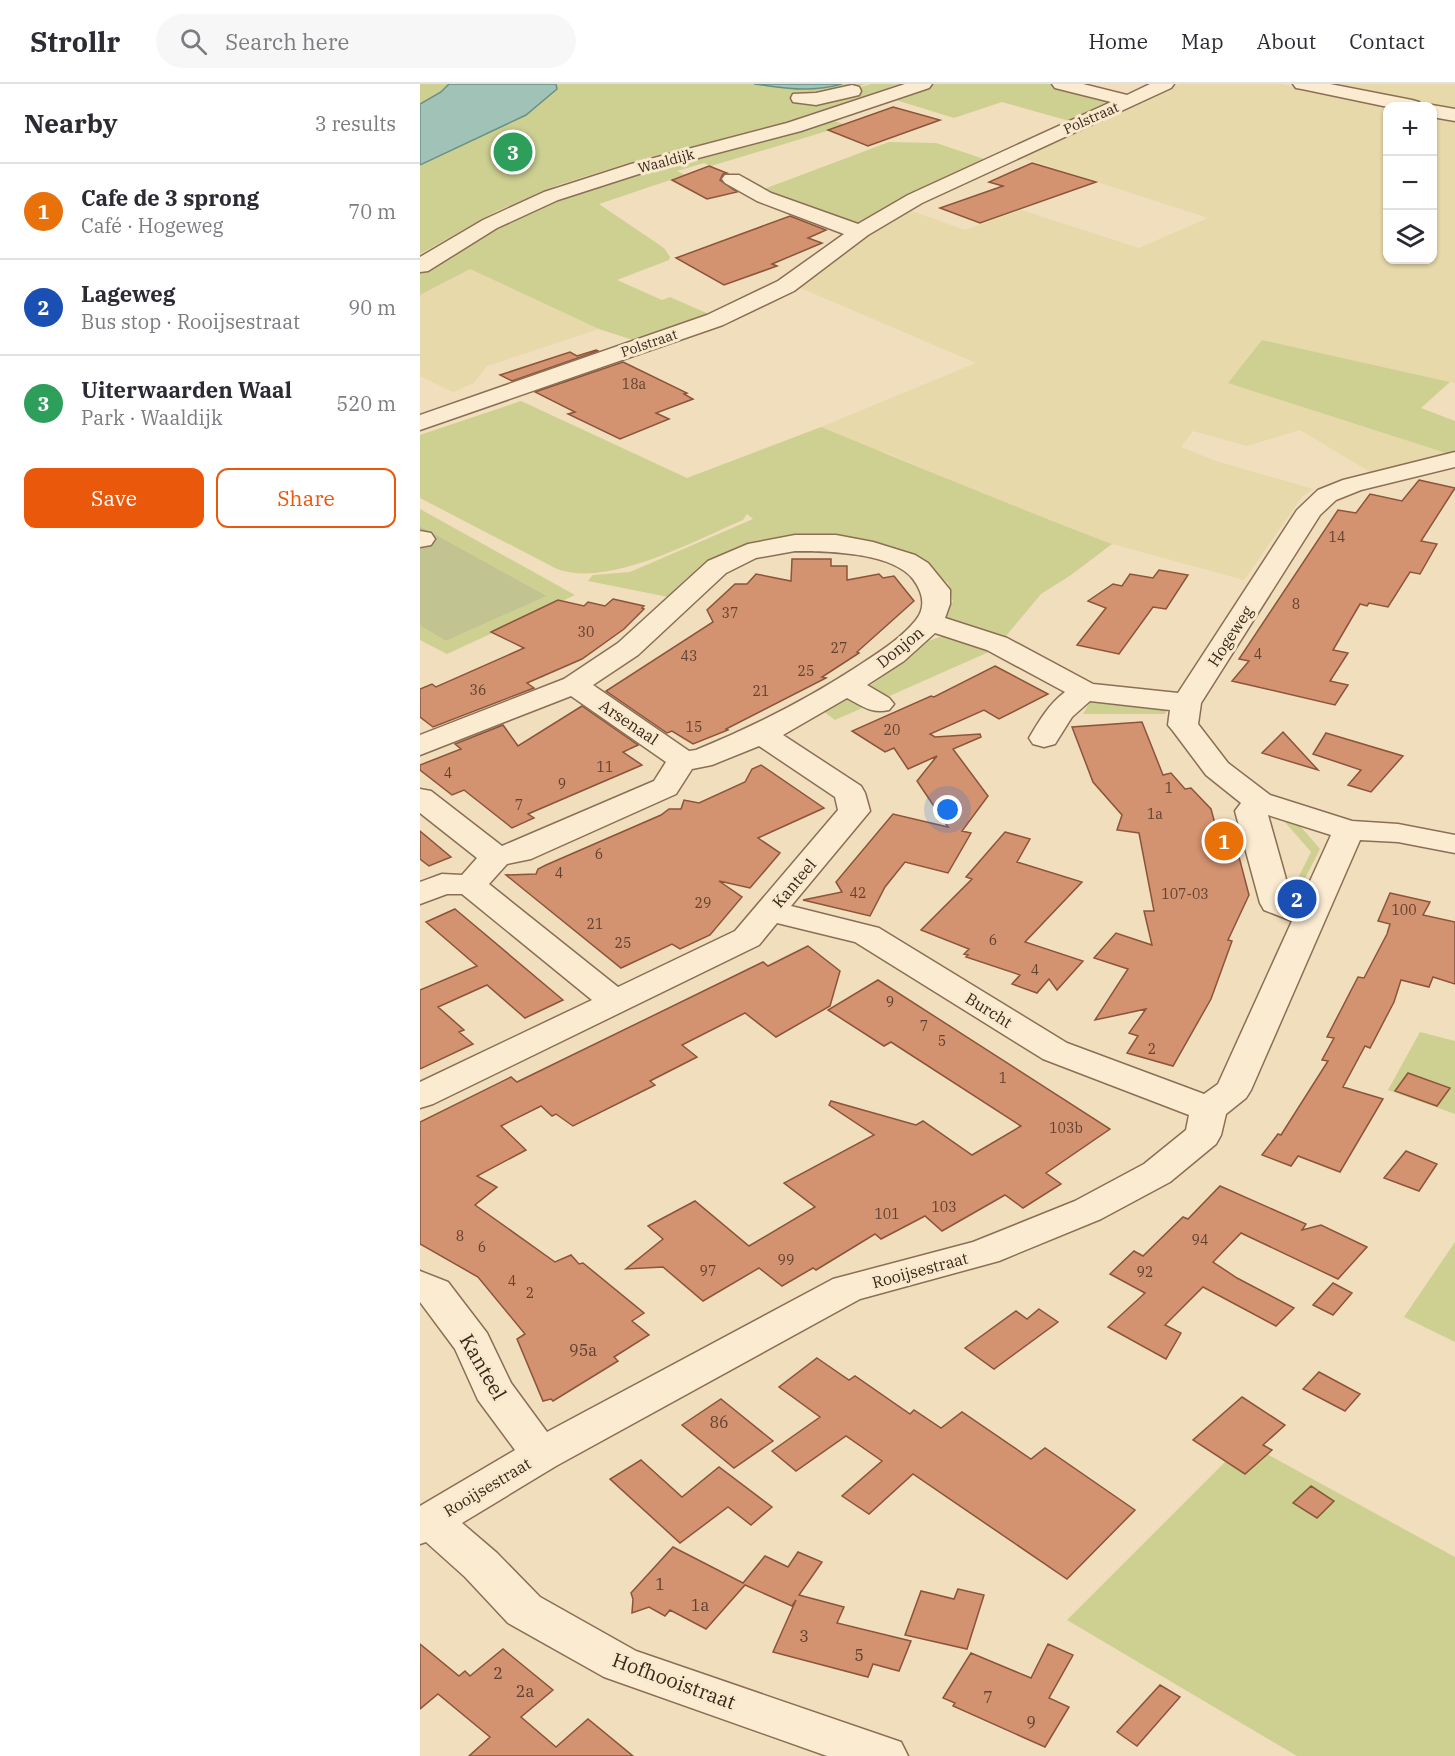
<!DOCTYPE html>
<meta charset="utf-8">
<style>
:root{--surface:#fff;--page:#f7f7f7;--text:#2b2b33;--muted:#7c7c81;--line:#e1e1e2;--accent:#ea580c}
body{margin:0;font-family:"IBM Plex Serif",serif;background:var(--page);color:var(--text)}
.controls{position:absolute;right:18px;top:18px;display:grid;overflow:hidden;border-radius:12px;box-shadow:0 2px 4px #0004}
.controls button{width:54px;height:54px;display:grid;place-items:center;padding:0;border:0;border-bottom:2px solid var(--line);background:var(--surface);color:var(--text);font:30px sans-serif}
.you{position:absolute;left:528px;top:726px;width:21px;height:21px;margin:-15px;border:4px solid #fff;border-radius:50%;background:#1a73e8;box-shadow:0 0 0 9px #1a73e833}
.badge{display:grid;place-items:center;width:39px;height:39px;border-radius:50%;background:var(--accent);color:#fff;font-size:20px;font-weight:700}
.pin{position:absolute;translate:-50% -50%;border:3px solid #fff;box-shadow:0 2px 6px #0006}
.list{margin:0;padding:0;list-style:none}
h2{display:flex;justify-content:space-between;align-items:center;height:78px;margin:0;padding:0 24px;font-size:26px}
h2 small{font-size:20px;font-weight:400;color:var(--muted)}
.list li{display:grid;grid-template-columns:39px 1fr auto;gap:18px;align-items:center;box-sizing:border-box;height:96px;padding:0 24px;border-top:2px solid var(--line)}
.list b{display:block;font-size:22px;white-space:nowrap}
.list p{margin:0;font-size:20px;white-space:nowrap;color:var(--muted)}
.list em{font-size:20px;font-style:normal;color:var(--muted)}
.actions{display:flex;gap:12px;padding:18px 24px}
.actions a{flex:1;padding:14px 0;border:2px solid var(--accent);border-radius:12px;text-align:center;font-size:21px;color:var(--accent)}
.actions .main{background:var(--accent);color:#fff}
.icon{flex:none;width:33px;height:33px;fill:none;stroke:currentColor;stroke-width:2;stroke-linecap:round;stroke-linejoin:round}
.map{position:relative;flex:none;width:1035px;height:1672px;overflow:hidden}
header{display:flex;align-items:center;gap:36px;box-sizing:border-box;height:84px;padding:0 30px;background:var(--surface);border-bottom:2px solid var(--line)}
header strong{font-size:28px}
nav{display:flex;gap:33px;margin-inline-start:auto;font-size:21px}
.search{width:420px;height:54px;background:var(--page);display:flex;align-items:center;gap:15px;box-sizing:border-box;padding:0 21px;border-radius:33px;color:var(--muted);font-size:22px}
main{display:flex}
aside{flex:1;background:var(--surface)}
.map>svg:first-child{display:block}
.farmland{fill:#e7d9aa}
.green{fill:#cdd091}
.cemetery{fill:#c1c491}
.water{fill:#a1c2b6;stroke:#689183;stroke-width:1.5}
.building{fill:#d39270;stroke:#8c5439;stroke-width:1.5}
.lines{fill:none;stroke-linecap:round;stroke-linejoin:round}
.minor-casing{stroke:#8b6e55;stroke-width:3}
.minor{fill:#fbecd1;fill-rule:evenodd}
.labels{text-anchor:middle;stroke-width:6;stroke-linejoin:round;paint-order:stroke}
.far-street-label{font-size:14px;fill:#39271b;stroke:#f8e9cd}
.number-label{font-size:14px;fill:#604230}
.street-label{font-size:16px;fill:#39271b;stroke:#f8e9cd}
.near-number-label{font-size:16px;fill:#604230}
.near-street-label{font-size:20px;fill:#39271b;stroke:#f8e9cd}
</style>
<header>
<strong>Strollr</strong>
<div class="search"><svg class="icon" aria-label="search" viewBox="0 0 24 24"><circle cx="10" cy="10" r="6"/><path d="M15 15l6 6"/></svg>Search here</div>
<nav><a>Home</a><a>Map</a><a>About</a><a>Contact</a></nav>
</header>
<main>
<aside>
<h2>Nearby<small>3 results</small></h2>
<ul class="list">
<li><span class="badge" style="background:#e8710a">1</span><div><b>Cafe de 3 sprong</b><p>Café · Hogeweg</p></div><em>70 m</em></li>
<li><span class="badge" style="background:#1a4fb4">2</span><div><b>Lageweg</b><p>Bus stop · Rooijsestraat</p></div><em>90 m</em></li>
<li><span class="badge" style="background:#2e9e5b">3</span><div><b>Uiterwaarden Waal</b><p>Park · Waaldijk</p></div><em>520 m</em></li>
</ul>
<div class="actions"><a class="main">Save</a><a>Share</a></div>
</aside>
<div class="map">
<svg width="1035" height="1672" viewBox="0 0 1035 1672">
<rect width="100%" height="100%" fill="#f1debd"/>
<path class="farmland" d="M759,0H860L973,22H968V176H1012L1013,31L1035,35V299L842,256L809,299L1029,370L950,388L880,346L827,362L773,347L761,363L796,377L893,405L882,413L824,496L692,460L543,402L469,370L453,366L401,343L556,279L376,202L486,125L545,146L601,126L719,164L788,134L603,74L653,47Z
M897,0H1035V28L1012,22Z
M50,185L179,245L67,282L54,299L33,308L0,292V211Z"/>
<path class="green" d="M0,0H446L399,15L451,0H484L364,40L218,76L138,101L77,127L0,170Z
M511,0H635L695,17L653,38L582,18L534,34L466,13Z
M405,34L427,41L291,82L284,79L257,87L265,91L179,120L244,164L250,173L249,176L197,196L242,216L250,213L291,231L219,258L179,245L50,185L0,211V184L123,118Z
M469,58L516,59L567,76L477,116L435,142L341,106Z
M842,256L1030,298L1001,324L1035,337V368L1029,370L808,299Z
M101,317L267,394L401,343C498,383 595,423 692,460L651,491L621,510L586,552L546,541L535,542L523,533L528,521L533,518L528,499L513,489L383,453L354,455L331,460L273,493L267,494L248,513L168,497L173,491L210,488L333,435L327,430L323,436C273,457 189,504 137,485L0,414V351Z
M0,425L155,511L27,570L0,556V542L26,557L127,512L0,442Z
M523,552L571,567L465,614L447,604L490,573L508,557Z
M428,612L447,622L415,636L403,627Z
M671,616L748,624L745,630H663Z
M875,736L900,765L873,818L868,814L891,768L864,737Z
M1000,948L1035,957V1030L968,1006Z
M1035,1158V1258L984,1233Z
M825,1358L1035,1473V1672H877L647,1536Z"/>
<path class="cemetery" d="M0,442L127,512L26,557L0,542Z"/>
<path class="water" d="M29,0H136L137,5L106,31L0,81V20L21,8Z
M334,0H422C389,9 367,4 334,0Z"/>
<path class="building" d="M473,23L520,36L448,62L408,46Z
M612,79L676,98L560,139L520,124L583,102L569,98Z
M289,82L307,89L303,90L300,96L317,108L287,115L252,96Z
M370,132L406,146L388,154L402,159L352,180L357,182L304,201L256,174Z
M176,266L178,267L92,297L80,291L150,268L157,272Z
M203,278L267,309L264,310L273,315L236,329L249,335L200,355L148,330L155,328L115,308Z
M999,396L1035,404L1001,457L1017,460L1000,490L990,488L968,523L949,519L947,522L940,520L913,566L928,569L910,597L928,601L915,621L812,597L829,577L819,575L918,426L936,429L950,410L982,417Z
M372,475H411V482H427V496L459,490L463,494L474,492L494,517L437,568L439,569L402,593L406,594L306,645L308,646L273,660L252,647L247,649L186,607L293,538L287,526L315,500H327L336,490L371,497Z
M739,486L768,491L746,525L733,523L699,570L657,561L686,524L668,517L693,500L702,502L710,490L733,494Z
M193,515L224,522L222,524L224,525L204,545L162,575L107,599L114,604L13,643L0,633V605L12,600L16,603L104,564L71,548L138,516L164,522L168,518L185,522Z
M575,582L628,610L579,635L564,626L510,650L515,653L560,650L561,653L533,665L568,712L542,747L551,749L528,789L485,778L465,803L450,832L383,816L422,808L416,798L473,730L528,743L497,697L517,672L488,685L474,664L465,668L432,647L511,612L514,613Z
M162,622L218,661L203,668L222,681L108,730L114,734L92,744L44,706L32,711L0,686V681L41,665L35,660L83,641L98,662Z
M722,638L743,691L751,689L765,705L771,704L791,725L798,751L813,750L829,811L808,856L812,857L791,915L753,982L707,969L718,952L709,949L726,925L675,936L708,885L674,874L696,849L732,861L724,827H734L719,749L697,746L702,731L673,698L652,643Z
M863,648L898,686L842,669Z
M906,649L983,672L951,708L928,701L941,686L893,670Z
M341,681L404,724L338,754L360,769L330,804L299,797L322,813L290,851L260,865L252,860L201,884L86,791L116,790L118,785L126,781L241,731L249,725H261L264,716L279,719L325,698L332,685Z
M0,747L31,773L9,782L0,775Z
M585,748L610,755L597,778L662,798L605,858L663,877L637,906L629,895L617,909L592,900L600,891L546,873L548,871L544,870L549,865L501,846L552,795L546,793Z
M970,809L1010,818L1003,831L1035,838V900L1013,893L1009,903L981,896L974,918L950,964L945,962L923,1003L963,1015L920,1088L878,1072L871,1082L842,1071L858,1050L861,1051L908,977L902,976L914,954L907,953L938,893L944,894L967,850L970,840L958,837Z
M35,825L143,916L105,934L67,901L18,923L44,946L39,948L53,960L0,985V906L57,882L6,838Z
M388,862L420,887L410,922L356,953L325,929L262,961L277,973L230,997L235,1001L153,1042L136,1030L132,1032L121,1022L81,1042L106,1066L57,1092L77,1103L55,1121L135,1178L151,1171L159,1180L163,1179L224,1229L212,1237L229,1251L194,1273L198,1277L133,1317L131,1315L123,1317L97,1255L105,1250L58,1193L0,1160V1038L91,993L97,998L343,878L348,882Z
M458,896L690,1045L626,1089L641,1100L603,1124L585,1111L522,1147L505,1132L461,1155L455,1150L396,1186L393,1184L362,1202L339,1184L283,1217L243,1183L206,1185L243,1155L228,1142L275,1117L329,1162L395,1123L364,1099L454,1051L409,1021L411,1017L496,1041L503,1037L552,1071L601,1042L471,958L464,962L408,926Z
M988,989L1030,1004L1017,1022L975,1007Z
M986,1067L1017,1080L999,1107L964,1094Z
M800,1102L886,1140L882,1146L901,1141L947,1163L918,1195L821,1149L793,1178L817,1194L874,1224L856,1242L783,1203L745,1241L761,1249L746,1275L688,1243L725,1209L690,1190L714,1167L723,1172L763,1133L768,1135Z
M913,1199L932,1209L913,1231L893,1221Z
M619,1225L638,1238L574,1285L545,1264L596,1227L607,1235Z
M397,1274L429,1296L435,1292L490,1330L494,1326L521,1344L542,1328L611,1375L625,1364L715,1426L647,1495L493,1390L449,1430L422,1412L462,1377L426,1352L376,1387L352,1367L400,1333L359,1303Z
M899,1288L940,1310L925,1327L883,1305Z
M822,1313L865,1341L843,1361L852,1366L825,1390L773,1356Z
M301,1315L353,1357L314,1384L262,1341Z
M221,1376L262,1413L299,1383L352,1423L331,1441L308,1423L260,1459L190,1395Z
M891,1402L914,1417L897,1434L873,1419Z
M253,1463L323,1499L345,1472L368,1483L378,1468L402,1478L379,1511L424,1523L417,1539L491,1557L479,1587L453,1580L448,1593L353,1568L376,1516L372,1522L325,1501L286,1545L250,1526L245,1532L229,1523L212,1529L213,1515L211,1509Z
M538,1505L564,1511L547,1565L485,1551L501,1507L534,1515Z
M0,1560L39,1592L45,1587L50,1592L83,1565L133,1606L101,1633L136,1663L168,1635L213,1672H49L70,1653L18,1610L0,1625Z
M628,1560L653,1571L629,1614L649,1623L625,1663L533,1622L535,1619L523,1614L551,1569L611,1594Z
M740,1601L760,1613L717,1662L697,1648Z"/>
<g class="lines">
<g class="minor-casing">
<path id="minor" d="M485,0H512L509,4L381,47L225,88L138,116L77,144L8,187L0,188V173L63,136L124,108L211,80L367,39Z
M632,0H663L707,11L730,0H754L751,4L502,119L448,151L374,207L303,241L0,346V331L287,231L358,197L424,150L337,117L305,99L302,95L305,91H319L351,109L438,140L488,111L691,18L635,4Z
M873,0H910L992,16L999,18L1001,22L968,23L882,5L876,4Z
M432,1L439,3L441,7L439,11L396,21L373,18L371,14L373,10L396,9Z
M1012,21L1035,25V37L1012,33V22H1007Z
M1035,368V383L941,406L916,416L900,431L781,619L778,640L808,679L850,711L932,737L978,740L1035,751V769L978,758L940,756L831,1006L826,1014L806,1030L801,1051L796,1060L750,1098L681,1135L579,1177L440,1215L136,1382L42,1439L77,1469L120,1513L216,1567L481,1658L488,1672H407L184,1593L88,1539L45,1493L6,1458L0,1460V1422L95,1366L58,1316L35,1265L0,1218V1187L28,1198L67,1249L91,1299L127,1348L413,1195L553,1158L655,1117L724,1080L766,1046L769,1031L623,975L435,858L357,839L339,861L13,1020L0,1024V998L172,916L42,810H27L0,820V798L22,790L42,791L57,774L0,729V705L11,707L82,762L234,697L246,678L151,612L0,671V651L144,595L198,559L288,477L328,460L375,451H416L453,458L495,471L508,479L530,506V520L525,534L587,554L673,600L758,609L877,426L898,406L923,396ZM375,467C406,467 472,468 493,495C502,507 507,522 496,536C480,556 456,570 435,584C384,617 332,643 276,666L269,667L173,601L218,571L306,489L336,474ZM515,549L567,566L645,608C629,620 619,637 609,654L613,660L624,663L635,660L652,633L670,617L750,626L748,641L753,647L786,691L821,719L815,727L840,819L844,826L872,837L798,1000L784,1010L647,959L459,844L371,822L450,727L445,709L441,702L363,651L427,614C442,622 452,630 469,626L474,620L469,614L447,601L484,577ZM339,662L415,713L418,726L315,847L198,903L69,800L87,780L111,775L256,710L272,685L292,681ZM848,731L911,751L881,817L871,813Z
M0,447L11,449L15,455L11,461L0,463Z"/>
</g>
<use href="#minor" class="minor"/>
</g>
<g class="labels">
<g class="far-street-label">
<text transform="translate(671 34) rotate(-24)" y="5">Polstraat</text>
<text transform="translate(246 77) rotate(-15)" y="5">Waaldijk</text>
<text transform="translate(229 259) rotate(-19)" y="5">Polstraat</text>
</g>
<g class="number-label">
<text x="214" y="305">18a</text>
<text x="917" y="458">14</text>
<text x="876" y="525">8</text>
<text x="310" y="534">37</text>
<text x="166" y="553">30</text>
<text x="419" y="569">27</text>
<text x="838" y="575">4</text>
<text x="269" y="577">43</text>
<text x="386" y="592">25</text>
<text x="58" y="611">36</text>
<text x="341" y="612">21</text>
<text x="274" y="648">15</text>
<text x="472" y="651">20</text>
<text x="185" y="688">11</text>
<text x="28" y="694">4</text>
<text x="142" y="705">9</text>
<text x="749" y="709">1</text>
<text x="99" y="726">7</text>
<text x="735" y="735">1a</text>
<text x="179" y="775">6</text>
<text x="139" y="794">4</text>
<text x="438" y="814">42</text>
<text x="765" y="815">107-03</text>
<text x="283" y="824">29</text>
<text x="984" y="831">100</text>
<text x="175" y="845">21</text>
<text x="573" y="861">6</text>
<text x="203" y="864">25</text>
<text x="615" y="891">4</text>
<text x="470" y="923">9</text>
<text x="504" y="947">7</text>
<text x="522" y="962">5</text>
<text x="732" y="970">2</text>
<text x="583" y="999">1</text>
<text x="646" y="1049">103b</text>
<text x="524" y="1128">103</text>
<text x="467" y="1135">101</text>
<text x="40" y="1157">8</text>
<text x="780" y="1161">94</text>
<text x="62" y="1168">6</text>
<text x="366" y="1181">99</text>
<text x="288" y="1192">97</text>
<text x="725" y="1193">92</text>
<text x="92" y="1202">4</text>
<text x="110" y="1214">2</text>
</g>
<g class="street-label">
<text transform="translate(810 552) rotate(-57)" y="6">Hogeweg</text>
<text transform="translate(480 563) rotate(-39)" y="6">Donjon</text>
<text transform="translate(209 638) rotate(34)" y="6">Arsenaal</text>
<text transform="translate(374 799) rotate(-50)" y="6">Kanteel</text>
<text transform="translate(569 926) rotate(32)" y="6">Burcht</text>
<text transform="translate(500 1186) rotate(-15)" y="6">Rooijsestraat</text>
<text transform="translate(67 1403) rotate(-31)" y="6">Rooijsestraat</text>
</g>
<g class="near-number-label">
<text x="163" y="1272">95a</text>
<text x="299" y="1344">86</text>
<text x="240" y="1506">1</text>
<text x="280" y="1527">1a</text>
<text x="384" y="1558">3</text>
<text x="439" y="1577">5</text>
<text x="78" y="1595">2</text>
<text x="105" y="1613">2a</text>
<text x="568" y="1619">7</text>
<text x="611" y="1644">9</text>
</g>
<g class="near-street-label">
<text transform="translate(63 1283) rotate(60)" y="7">Kanteel</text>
<text transform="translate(254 1597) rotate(20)" y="7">Hofhooistraat</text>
</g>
</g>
</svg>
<div class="controls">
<button>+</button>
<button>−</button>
<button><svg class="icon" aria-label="layers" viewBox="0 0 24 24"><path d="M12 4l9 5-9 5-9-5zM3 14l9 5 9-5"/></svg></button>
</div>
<div class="you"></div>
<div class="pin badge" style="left:804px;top:757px;background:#e8710a">1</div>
<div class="pin badge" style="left:877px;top:815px;background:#1a4fb4">2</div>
<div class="pin badge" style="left:93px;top:68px;background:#2e9e5b">3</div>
</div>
</main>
